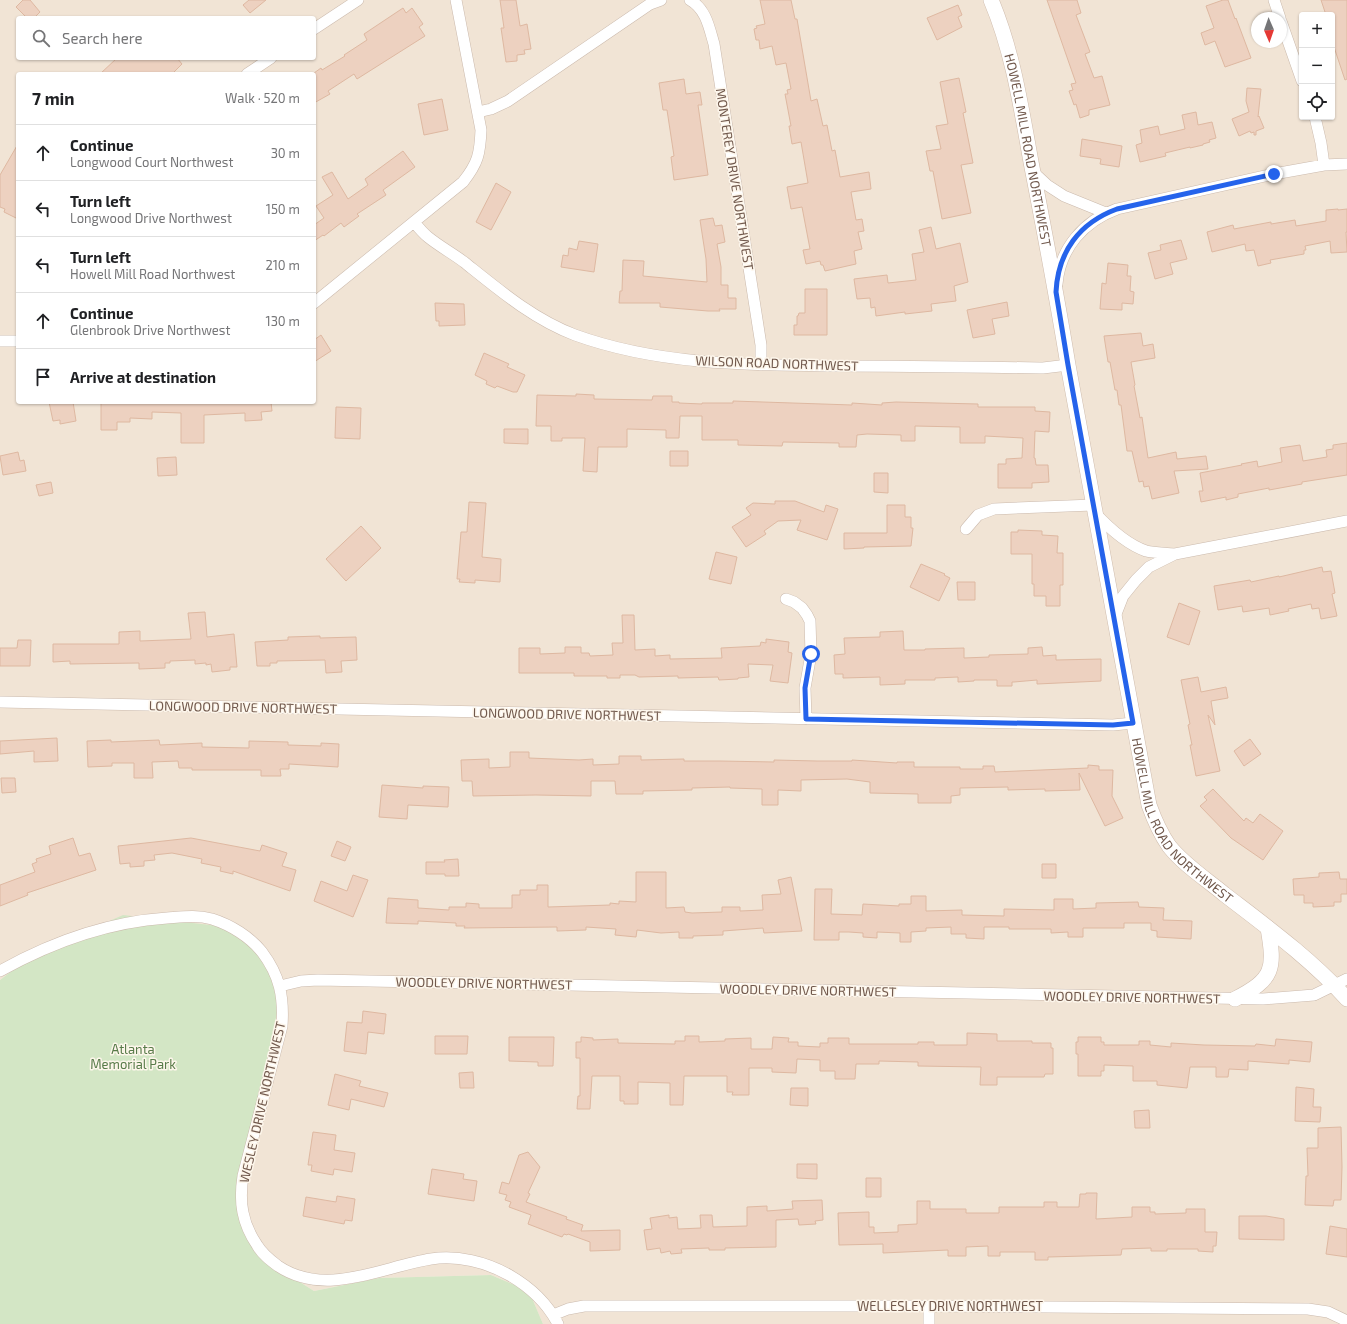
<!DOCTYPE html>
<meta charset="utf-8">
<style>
:root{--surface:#fff;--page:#f6f6f6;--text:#202124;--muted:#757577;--line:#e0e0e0}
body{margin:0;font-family:"Exo 2",sans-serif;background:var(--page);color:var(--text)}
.controls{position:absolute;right:12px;top:12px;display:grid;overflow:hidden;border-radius:4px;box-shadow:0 1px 3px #0004}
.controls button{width:36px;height:36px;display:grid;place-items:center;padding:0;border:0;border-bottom:1px solid var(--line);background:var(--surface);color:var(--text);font:20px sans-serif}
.compass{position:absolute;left:1251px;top:12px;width:36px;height:36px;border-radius:50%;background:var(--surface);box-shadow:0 1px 3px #0004;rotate:178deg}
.stop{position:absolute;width:12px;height:12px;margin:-9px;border:3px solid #2563eb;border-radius:50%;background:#fff}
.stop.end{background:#2563eb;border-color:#fff;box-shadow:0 1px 4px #0008}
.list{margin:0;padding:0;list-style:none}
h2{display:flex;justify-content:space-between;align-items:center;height:52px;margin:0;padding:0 16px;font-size:17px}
h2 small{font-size:13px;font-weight:400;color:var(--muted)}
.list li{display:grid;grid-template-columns:26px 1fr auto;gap:12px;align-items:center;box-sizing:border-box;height:56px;padding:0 16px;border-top:1px solid var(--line)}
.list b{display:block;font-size:15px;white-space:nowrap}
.list p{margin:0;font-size:13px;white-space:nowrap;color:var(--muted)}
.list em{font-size:13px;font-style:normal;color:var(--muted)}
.icon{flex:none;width:22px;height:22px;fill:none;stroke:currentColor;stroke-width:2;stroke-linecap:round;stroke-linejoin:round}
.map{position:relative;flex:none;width:1347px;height:1324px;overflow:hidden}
.search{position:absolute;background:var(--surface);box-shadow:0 1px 3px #0004;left:16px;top:16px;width:300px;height:44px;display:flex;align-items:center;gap:10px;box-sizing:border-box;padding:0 14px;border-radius:4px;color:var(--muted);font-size:15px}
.panel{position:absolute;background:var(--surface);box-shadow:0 1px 3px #0004;left:16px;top:72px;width:300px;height:332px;border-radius:4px}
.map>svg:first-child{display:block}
.residential{fill:#f1e4d5;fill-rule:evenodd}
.green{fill:#d3e6c5}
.building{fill:#edd1c0;stroke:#deb8a1}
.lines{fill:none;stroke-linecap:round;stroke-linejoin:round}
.minor-casing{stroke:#cbbaad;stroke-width:12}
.secondary-casing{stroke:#cfbcad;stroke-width:16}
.minor{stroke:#fff;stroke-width:11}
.secondary{stroke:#fff;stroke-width:15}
.route{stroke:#2563eb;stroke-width:5}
.labels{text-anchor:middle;stroke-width:3;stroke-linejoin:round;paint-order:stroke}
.street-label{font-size:13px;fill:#71594d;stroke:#fdf6eb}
.park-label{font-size:13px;fill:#587b49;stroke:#fdf6eb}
</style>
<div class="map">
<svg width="1347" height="1324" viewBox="0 0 1347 1324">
<rect width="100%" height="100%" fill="#faf2e6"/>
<path class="residential" d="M0,0H1347V1324H543L529,1291L491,1275L379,1278L314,1291L257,1255L237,1199L260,1097L283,983L31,956L0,980ZM1302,15H1332V117H1302ZM18,18H314V58H18ZM1257,18H1281V42H1257ZM18,74H314V402H18Z"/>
<path class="green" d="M123,915L245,929L283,983L260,1097L237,1199L257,1255L314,1291L379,1278L491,1275L529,1291L543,1324H0V980L31,956Z"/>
<path class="building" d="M23,0H30L40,12L34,18H27L16,7Z
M249,0H266L250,13L243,5Z
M500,0H516L520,26L527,24L531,49L524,50L525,54L517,55V61L506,62L501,28H504Z
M760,0H791L795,19H797L811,101L817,99L823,126L827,125L832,151L835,150L840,177L869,172L871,189L851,192L856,220L862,219L864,231L858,232L862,249L854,251L856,264L825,271L823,265H821L820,261L806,264L803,250L810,249L802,207L791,209L787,187L808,183L801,142L792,144L789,126H791L785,94H788L787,90L791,89L786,63L776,65L772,46L760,49L759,40H756L754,29L757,28L756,26L765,24Z
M1047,0H1077L1081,13L1076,15L1090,52L1085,54L1094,78L1102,76L1110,105L1089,110V115L1080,118L1076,104L1074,105L1069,91L1073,90L1071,84L1076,83Z
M1223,0H1228L1235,19L1236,18L1251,58L1225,67L1215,41L1205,45L1201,33L1214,28L1206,6Z
M1321,0H1347V79L1345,80L1332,41V15H1326Z
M958,5L962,15L958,17L962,27L937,40L927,18Z
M403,8L406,13L412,8L423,24L419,27L425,36L357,79L354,74L328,91L330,94L314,103V73L321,68L322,70L345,56L344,55L367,40L364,34Z
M117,58H177L182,64L172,74H100Z
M959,78L966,112L963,113L973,163L961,165L971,213L942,219L933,171H930L926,151L941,149L936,126L948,124L940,82Z
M684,79L686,94L700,92L702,105H698L708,175L674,180L671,157L674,156L667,110H663L659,83Z
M1247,88L1261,89L1258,117L1259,116L1264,128L1256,131V135H1254V132L1251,133L1250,131L1239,136L1232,119L1249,112L1246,101Z
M442,99L448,130L424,135L418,104Z
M1196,112L1198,125L1212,122L1216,138L1209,140L1210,142L1203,144V145L1190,148V147L1165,153L1166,156L1140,162L1136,145L1142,143L1140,130L1158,126L1160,135L1185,129L1182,115Z
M1082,139L1122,146L1119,167L1100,164L1101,159L1080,156Z
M18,144V219L4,212L5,209L0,207V175Z
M403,151L415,167L383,190L386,195L357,214L359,216L344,227L341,223L324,236L323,235L314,241V225L324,218L316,206L333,195L322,177L332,172L348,199L368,185L365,179Z
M496,183L511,192L491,230L476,222Z
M1338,209V210L1347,209V232H1346L1347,252L1331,253L1330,241L1305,246L1306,250H1304V254L1270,260L1271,263L1258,266L1254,250L1246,251L1245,244L1212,252L1207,232L1233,225L1234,229L1271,222V224L1295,220L1296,226L1326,221V210Z
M713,218L715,226L722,225L725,242L717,244L721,267V285H728V298H736V309H719L720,311H708L660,307V303H619L620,291H622L623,260L644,261L643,276L707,282L706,259L700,220Z
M931,227L936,249L960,243L968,282L954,286L956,301L931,304L932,311L905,314V312L876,316L875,307L871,308L870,298L857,299L854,279L887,275L888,283L916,280L912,254L924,252L919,230Z
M1181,240L1187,259L1170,263L1173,274L1155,279L1148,253L1161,250L1160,245Z
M579,241L598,244L594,272L561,267L563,255L568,256L569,248L577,250Z
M1108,263L1128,265L1127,276H1131L1130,291L1134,292L1133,304L1122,303V310L1100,309L1102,283L1106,284Z
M805,289H827V335H794V325H797V316H798L799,313H805Z
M1007,302L1009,316L992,319L995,334L973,338L967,310Z
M435,303L464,304L465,325L439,326V321H436Z
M1141,333L1143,346L1153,344L1155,358L1131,362L1135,385L1134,386L1140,418L1142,417L1148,458L1176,452L1177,459L1206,456L1208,469L1174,471L1179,493L1152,499L1149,486L1144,487L1143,481L1139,482L1132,451H1127L1121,405H1119L1117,390H1115L1110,362H1108L1104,336Z
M321,335L331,351L314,362V340Z
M484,353L509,364L507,367L525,375L517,392H513L497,386L495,388L486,384L487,381L475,375Z
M576,394L594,395V399L652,400L653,396H672V402H679V403L702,404V403H733V401L852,405V403L882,405V403L896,402L978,404V407H1035V411L1050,412L1049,432L1035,431L1034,458H1035L1036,465H1048L1049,482L1032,483V488H998V464H1006V459L1022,458L1023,438L985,436V443H960V427L915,426V441H901V435L867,434L857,435L856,447H839V443L783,442L782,446L738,445V440H702V416H680L679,438H666V430L627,429V447H598L597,472L583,471L585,438H562V441H551V426H536L537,395L576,396Z
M49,402H73L76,421L60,424V420L53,421Z
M101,402H271L272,411L261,412L262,420L245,421V413L204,415V443H181V413L152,412V419L130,418V422H117V430H101Z
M336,407L361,408L360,439L335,438Z
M504,429H528V444L504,443Z
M1347,443V475L1302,482V484L1269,490V488L1238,494V497L1226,500V497L1201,502L1199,491H1203L1200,473L1242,465L1241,464L1257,461L1258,467L1282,462L1280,448L1300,445L1303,461L1327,457L1326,450L1333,449V445Z
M670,451H688V466H670Z
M18,452L20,461L24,460L26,471L3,475L0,456Z
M176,457L177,475L158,476L157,458Z
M874,473H888V493L874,492Z
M51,482L53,493L39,496L36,485Z
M775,501H795L824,512L826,505L838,509L827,540L797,530L801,520L778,521L764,531L766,534L746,547L732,527L751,515L746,508L753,503L775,504Z
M469,502L486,503L482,557L501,559L500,582L475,580V583L459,582L460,579H457L461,532H467Z
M887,505H905V517H911V528H913L911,546L864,547V548L844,549V533H887Z
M361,526L381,548L346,581L326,559Z
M1018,530L1042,531V535L1058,536L1057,553H1063V585H1060V606H1046V596H1034V584H1032V554H1011V532H1018Z
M716,552L737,557L731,584L709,579Z
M921,564L945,574L944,575L950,578L939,601L910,587Z
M1322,567L1323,572L1331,571L1335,593L1332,594L1337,616L1321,619L1319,608L1312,609L1311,604L1288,609L1289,611L1270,615L1269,608L1243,612L1242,606L1218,610L1214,586L1250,580L1251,582L1279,576V577Z
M957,582H975V600H958Z
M1179,603L1200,611L1189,645L1167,637Z
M205,612L207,637L234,634L237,667H230V670L212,672L211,664L206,665V663L195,664V660L170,661V663H165V668L139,669V663L70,664V661L53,662V644H119V632L140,631V641L191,639L188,613Z
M622,615H634L635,650L655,649V656L670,655V659L722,658L721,648L760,646L761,642L766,643V639L789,642L788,652L792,653L788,683L770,681L773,665L748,664L749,677L738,678V679L719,680L718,677L678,678V676L639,677L635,675H620V678H607V676H574V673H519V648H540V654L565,653V647H581V653H589L590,656L613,655L612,643H623Z
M903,631L904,650H925V649L964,648V658L989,657V655L1028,654V648L1042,647L1043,656L1056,655V660L1101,659V681L1037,684V680L1014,682H1012V686H997V680H974V681L958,682V677L935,678V680H905V684L880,685V677L843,678V674H835L834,655L845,654L844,638L880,637V632Z
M320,636V638L356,637L357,660L341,661L342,672L326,673L325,660L277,661V663H270V666H257L255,642L288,640V637Z
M18,640H31L30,666H0V648H17Z
M1198,677L1201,692L1226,687L1228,698L1211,701L1215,725L1208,715L1220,771L1196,776L1190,745H1192L1188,725L1190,724L1181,680Z
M57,738L58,761L34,762V751L0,754V741Z
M1250,739L1261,754L1244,766L1234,751Z
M111,740V742L159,740L160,745L202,743V747L249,748V741L288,742V745L321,746V743L339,744L338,767L289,764V769H280L281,776H261V770H192V768H179L178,761L152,762L153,778H134V763H112V766L88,767L87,741Z
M510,752H529V758L579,760L593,759V765L619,764V756H641V760L684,759V761H720L774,762V760L817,761H852V760L897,763V762H914V767H960V769H983V766H994L995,772L1088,768V765L1099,766V770H1113L1112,796L1123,818L1105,826L1079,773L1080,790L1045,791V789L1008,790V787L960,788V795L951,796V803H918V794L870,793V782L847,779L801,780V791L778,790V805H762V789L730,788V787L692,788V790L643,791V794H616L615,781H591V796L536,795L473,796L472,781H462L461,760L489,759V768L510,767Z
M1,778H15L16,792L2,793Z
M382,785L423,788V786L449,787L448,807L408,805L407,819L379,817Z
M1213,789L1244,821L1246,818L1253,823L1260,814L1283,831L1263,860L1231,838L1200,806L1207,800L1204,797Z
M73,838L79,856L90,853L96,870L27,893L28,895L0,906V885L35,872L32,864L37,862L36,859L51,854L49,846Z
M191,838L260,851L262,845L287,853L282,866L296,870L290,891L233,871V874L220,871L221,867L201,863L202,859L172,853L154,855L155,860L144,861V866L130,867V863L120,864L118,846Z
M337,841L351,847L345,861L331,856Z
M458,859L459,876H445V874H426V862H445L444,860Z
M1042,864H1056V878H1042Z
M636,872H666V908L684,907L685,912L692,913L722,912V907H740V911L763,910L762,895L781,894L778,880L791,877L802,931L764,933L763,928L723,931V935L693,936V938H679V932L661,933L637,930L636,937L615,935L616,929L586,927V930L557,931V927L464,928L465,926H456V923L418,921V924L386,923L388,898L418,900V908L449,910V907H466V903L479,904V908H512V895H520V890H537V885H548V907L610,905V903L619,904V901L636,902Z
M1339,872L1340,879H1347V894H1341V902H1334V906L1313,907V903H1304V895H1294L1293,879L1319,877V873Z
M353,875L368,880L353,917L314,901L321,881L347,891Z
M815,889H832L831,914L862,915L863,904L899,906V904H911V896H926V911L962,910V915L1004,916V909L1054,910V899H1073V909L1096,908V903L1138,902L1139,907L1164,908L1163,920L1192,921L1191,939L1157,937V931L1151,930V923H1124V928H1083V937H1068V932L1051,933V929H1009V927H984V939L966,938V934H951V927L926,928V931L911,932V942H900V933L877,932V938L863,937V933L849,932H839V940H814Z
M363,1011L386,1014L384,1034L368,1032L366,1054L344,1051L347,1022L362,1023Z
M967,1033L997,1034V1041H1032V1043H1051V1048H1053V1074H1045L1044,1077H997V1085H980L981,1067L918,1066V1062L879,1061V1064H856L855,1079H835V1071H820V1060L797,1059L796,1073L772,1072V1068H749V1095H732L733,1092H727V1076H684L683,1105H670V1083L638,1082V1104H624V1101H620V1076H592L590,1109H577L578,1096H580V1058H576V1042H581V1037L593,1038V1040L618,1039V1043L675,1044V1041H685V1036H699V1042L725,1041V1039L751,1038V1049H772L773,1037L789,1038L788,1042H798V1046L820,1047V1043H828V1038H849V1044H918V1042H934V1045H967Z
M435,1036H468L467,1054H435Z
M509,1037H554L553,1066H538V1062L509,1061Z
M1078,1037H1101V1042H1104V1045H1139V1041H1150V1045L1171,1047V1043L1204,1045L1255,1046L1256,1044L1275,1046L1276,1039L1312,1042L1310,1062L1289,1060V1064L1248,1061V1070L1229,1069L1228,1077H1216V1067H1190L1187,1088L1157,1085V1081H1133V1066L1104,1065V1071H1101V1076H1078V1054H1076V1042H1078Z
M473,1072L474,1088H460L459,1073Z
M335,1074L361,1081L359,1086L388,1093L384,1107L351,1099L349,1110L328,1105Z
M1296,1087L1314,1089L1313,1107H1321L1320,1122L1295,1121Z
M791,1088H808V1106L790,1105Z
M1149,1110L1150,1128H1135L1134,1111Z
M1341,1127L1342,1167L1341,1200H1334L1333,1206L1305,1205L1306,1176H1308L1307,1148H1318V1128Z
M313,1132L336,1135L334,1150L355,1153L352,1172L334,1169L333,1175L311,1171L312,1165H308Z
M528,1152L540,1167L528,1193L530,1194L526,1202L567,1217L566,1219L583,1225L581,1231L620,1230V1250L590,1251V1242L568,1234L567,1235L564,1234L562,1237L528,1224L531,1215L509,1207L511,1202L505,1200L507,1195L499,1193L502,1182L509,1184L519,1155Z
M797,1164H817V1179L797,1178Z
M432,1169L464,1174L463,1179L477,1181L474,1201L428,1194Z
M866,1178H881V1197H866Z
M1086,1193H1097L1096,1219L1132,1217V1207H1150V1212H1155V1214L1186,1213V1209H1205V1232H1217L1216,1246H1213V1252L1198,1251V1249H1167V1251H1151V1248L1122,1249L1121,1255L1048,1257V1260H1035V1252H1000V1256H988V1246L966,1247V1256H948V1250L883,1253V1244L839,1245L838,1213L869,1212V1227H874V1233L898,1232V1225L917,1224V1201H930V1209H966V1213H999V1207H1044V1202H1057V1207H1079L1080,1194H1086Z
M337,1196L355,1199L352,1221L345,1220L344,1224L303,1216L306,1197L336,1202Z
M822,1200L823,1220L815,1221L816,1224L799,1225L798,1219L776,1220V1247L725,1248V1250H709V1248L681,1249L682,1253L671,1254L670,1251L661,1253L660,1248L647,1250L644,1230L652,1229L650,1218L669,1215V1218L677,1217L678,1229L701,1228L700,1215H712L713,1227L747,1226V1207L767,1206V1211L793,1209L792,1201Z
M1239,1216H1266L1284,1219V1240L1239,1239Z
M1330,1226L1347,1229V1257L1326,1254Z"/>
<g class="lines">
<g class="minor-casing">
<path id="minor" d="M690,0C706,9 709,27 714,44L761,345V365
M1274,0L1280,18
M1281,21L1302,81
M314,29L358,0
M247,74L271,58
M478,112L491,109L508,101L650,4L661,0
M1315,117L1321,143L1324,165
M1033,172L1047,185L1064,196L1106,213
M414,222C418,227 423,233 428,237C439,246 452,253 464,262C499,290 533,319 575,335C658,365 748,365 834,366C904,366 973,367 1043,368L1068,365
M1057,284C1060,248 1084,221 1117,209L1274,174L1324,165L1347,164
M314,303L463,182C478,163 480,154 481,130L456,0
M0,341H18
M1095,513C1109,528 1126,544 1146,551C1154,553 1165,553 1174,554
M966,529L978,515L994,509L1093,505
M786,599L794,602L802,608L807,615L810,621L811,654L805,688L806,719
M1114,619L1123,596L1136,580L1149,567L1175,554L1347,521
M0,702L1113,725L1133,723
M0,971C52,942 107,922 167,918C182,917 197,915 212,919C231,925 250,937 262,952C280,976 284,997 282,1026L243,1176C239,1202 242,1223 257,1245C262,1254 270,1260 278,1266C326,1298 381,1267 431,1259C458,1255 486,1262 509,1275C530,1287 547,1303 558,1324
M280,986L301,981L318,980L1263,999L1314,995L1347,979
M553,1315L568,1309L584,1306H929L1308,1309L1328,1312L1347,1321
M929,1324V1306"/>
</g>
<g class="secondary-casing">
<g id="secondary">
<path id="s1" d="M991,0C1013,52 1021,107 1031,162C1044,229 1057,297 1068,365L1149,805C1154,819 1160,833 1169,846C1184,865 1206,879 1224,894C1267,927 1311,959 1347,999"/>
<path d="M1235,999C1274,979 1275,969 1268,928"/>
</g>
</g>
<use href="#minor" class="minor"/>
<use href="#secondary" class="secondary"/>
</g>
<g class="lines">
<path class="route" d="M811,654L805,688L806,719L1113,725L1133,723L1068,365L1056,292C1058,252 1079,223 1117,209L1274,174"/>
</g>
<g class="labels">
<g class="street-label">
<text dy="5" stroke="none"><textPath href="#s1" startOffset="155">HOWELL MILL ROAD NORTHWEST</textPath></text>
<text transform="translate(735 179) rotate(81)" y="5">MONTEREY DRIVE NORTHWEST</text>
<text transform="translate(777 363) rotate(2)" y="5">WILSON ROAD NORTHWEST</text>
<text transform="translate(243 707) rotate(1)" y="5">LONGWOOD DRIVE NORTHWEST</text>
<text transform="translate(567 714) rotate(1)" y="5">LONGWOOD DRIVE NORTHWEST</text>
<text dy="5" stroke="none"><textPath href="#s1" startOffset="851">HOWELL MILL ROAD NORTHWEST</textPath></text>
<text transform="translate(484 983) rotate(1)" y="5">WOODLEY DRIVE NORTHWEST</text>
<text transform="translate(808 990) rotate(1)" y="5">WOODLEY DRIVE NORTHWEST</text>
<text transform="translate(1132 997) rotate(1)" y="5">WOODLEY DRIVE NORTHWEST</text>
<text transform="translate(262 1102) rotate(-77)" y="5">WESLEY DRIVE NORTHWEST</text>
<text x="950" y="1311">WELLESLEY DRIVE NORTHWEST</text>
</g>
<g class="park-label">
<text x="133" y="1054">Atlanta<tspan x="133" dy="15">Memorial Park</tspan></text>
</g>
</g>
</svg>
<div class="controls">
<button>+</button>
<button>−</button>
<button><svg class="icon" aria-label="locate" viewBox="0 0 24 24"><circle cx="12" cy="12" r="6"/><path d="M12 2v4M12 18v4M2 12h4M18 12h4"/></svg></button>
</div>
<svg class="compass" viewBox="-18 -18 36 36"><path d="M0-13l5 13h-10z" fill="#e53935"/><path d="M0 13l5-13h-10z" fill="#757577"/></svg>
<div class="stop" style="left:811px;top:654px"></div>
<div class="stop end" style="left:1274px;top:174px"></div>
<div class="search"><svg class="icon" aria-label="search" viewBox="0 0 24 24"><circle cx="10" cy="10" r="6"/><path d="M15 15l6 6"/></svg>Search here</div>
<section class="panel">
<h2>7 min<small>Walk · 520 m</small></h2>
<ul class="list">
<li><svg class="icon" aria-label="ahead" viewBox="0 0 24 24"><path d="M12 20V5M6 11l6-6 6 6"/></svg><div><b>Continue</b><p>Longwood Court Northwest</p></div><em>30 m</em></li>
<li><svg class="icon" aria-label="left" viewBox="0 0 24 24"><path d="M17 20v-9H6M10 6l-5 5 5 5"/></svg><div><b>Turn left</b><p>Longwood Drive Northwest</p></div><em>150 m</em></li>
<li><svg class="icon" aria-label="left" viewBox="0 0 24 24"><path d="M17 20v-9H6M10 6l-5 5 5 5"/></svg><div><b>Turn left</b><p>Howell Mill Road Northwest</p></div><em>210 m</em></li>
<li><svg class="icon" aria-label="ahead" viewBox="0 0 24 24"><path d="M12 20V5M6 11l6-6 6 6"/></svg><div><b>Continue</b><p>Glenbrook Drive Northwest</p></div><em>130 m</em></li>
<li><svg class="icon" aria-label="arrive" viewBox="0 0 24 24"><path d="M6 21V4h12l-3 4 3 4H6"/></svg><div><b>Arrive at destination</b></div></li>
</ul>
</section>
</div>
